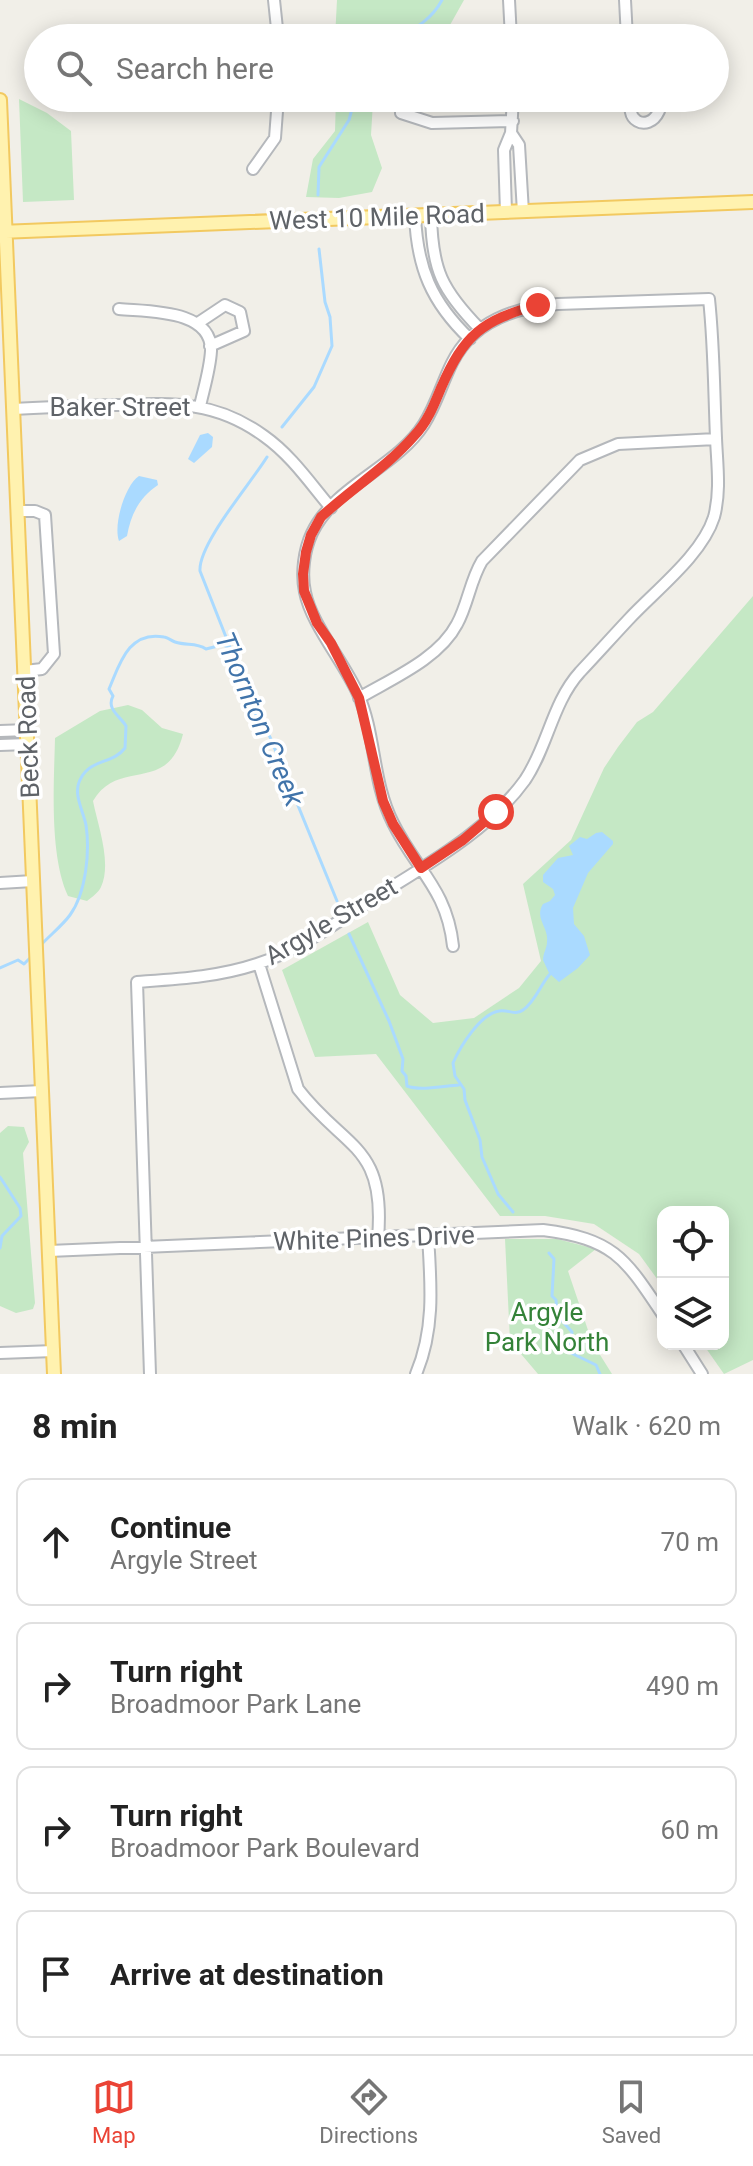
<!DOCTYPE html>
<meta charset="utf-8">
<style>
:root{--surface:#fff;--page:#f2f2f2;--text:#222;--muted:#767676;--line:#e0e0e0;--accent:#ea4335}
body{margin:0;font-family:Roboto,sans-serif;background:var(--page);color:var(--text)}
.controls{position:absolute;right:24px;bottom:24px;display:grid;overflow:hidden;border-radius:16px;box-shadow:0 4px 20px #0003}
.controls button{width:72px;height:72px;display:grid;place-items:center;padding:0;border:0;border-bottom:2px solid var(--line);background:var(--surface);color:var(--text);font:40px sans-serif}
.stop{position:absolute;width:24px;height:24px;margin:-18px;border:6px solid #ea4335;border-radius:50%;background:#fff}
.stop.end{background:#ea4335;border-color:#fff;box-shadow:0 2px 8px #0008}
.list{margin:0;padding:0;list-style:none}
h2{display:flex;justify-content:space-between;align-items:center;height:104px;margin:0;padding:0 32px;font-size:34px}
h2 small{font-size:26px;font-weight:400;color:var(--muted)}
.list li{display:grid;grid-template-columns:52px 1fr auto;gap:24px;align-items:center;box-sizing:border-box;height:128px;margin:0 16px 16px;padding:0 16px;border:2px solid var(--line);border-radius:16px}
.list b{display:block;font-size:30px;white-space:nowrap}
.list p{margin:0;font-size:26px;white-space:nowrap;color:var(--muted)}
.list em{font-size:26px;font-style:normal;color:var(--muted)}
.icon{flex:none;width:44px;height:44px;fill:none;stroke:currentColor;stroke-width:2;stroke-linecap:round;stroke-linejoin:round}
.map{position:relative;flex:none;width:753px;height:1374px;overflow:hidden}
.search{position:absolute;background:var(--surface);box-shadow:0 4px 20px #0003;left:24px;right:24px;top:24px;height:88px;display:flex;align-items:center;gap:20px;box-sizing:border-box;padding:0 28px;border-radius:44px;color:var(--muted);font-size:30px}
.sheet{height:680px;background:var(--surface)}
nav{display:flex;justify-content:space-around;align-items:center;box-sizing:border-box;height:112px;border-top:2px solid var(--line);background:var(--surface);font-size:22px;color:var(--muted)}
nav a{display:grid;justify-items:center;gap:4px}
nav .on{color:var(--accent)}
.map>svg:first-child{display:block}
.green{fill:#c5e8c5}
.water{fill:#aadaff}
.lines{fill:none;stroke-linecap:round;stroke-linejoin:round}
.stream{stroke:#aadaff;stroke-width:3}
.minor-casing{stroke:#b5b8bc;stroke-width:14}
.major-casing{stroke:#f2c960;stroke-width:16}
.minor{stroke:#fff;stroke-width:10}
.major{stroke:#fff2af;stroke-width:12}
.route{stroke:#ea4335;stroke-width:10}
.labels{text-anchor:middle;stroke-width:7;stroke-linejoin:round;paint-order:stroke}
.street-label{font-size:26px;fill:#5f6368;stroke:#fff}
.park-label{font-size:26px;fill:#348238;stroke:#fff}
.water-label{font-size:28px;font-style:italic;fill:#4174aa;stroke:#fff}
</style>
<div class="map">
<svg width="753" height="1374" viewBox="0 0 753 1374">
<rect width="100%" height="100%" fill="#f1efe8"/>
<path class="green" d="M337,0H464L450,25L433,38H335Z
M336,98H375L373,102L371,135L382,168L372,192L339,198L306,197L313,159L335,131Z
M19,99L47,113L71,131L74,200L23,202Z
M753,596V1360L724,1374L703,1344H723V1212H663V1287L639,1254L594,1224L545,1216H500L376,1054L315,1057L282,970L368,922L400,995L433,1023L474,1018L519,988L541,961L523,884L571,840L604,768L618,747L637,722L653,712Z
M128,705L142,710L162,728L183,734C168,795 119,757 93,801C98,826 112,863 101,887C98,893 92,897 87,901L68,896C49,855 54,783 55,738L100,711Z
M8,1126L24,1127L29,1142L23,1153L35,1303L33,1309L16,1313L0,1306V1133Z
M505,1239H557L596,1249L568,1271L592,1342L612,1374H538L510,1341Z"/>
<path class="water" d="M208,433L213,437L212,447L194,463L188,459L200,435Z
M139,476L157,480L158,485C139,498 131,514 127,536L119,541C113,525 125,485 139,476Z
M602,832L613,841V844L588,873L573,908L574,924L584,936L590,955L578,968L559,982L549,973L543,960C543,953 547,948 547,942C549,927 534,919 543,904L550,901L555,895L553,889L543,882V875L558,858L573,855L569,846L580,837L587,839L596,833Z"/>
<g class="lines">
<path class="stream" d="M398,38C416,28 432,19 442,0
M318,195L319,167L349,120L355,98
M282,427L314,387L332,346L330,317L325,302L319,249
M267,457C251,483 198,544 200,571L237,665L246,699L270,737L337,901
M349,934L389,1021L403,1059L402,1071L406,1076L407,1086C420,1091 444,1086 459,1085
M40,946C49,936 62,926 70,915C86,893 90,852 86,825C83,810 72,793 81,778C91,759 113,764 125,748L126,726C120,716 106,709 113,696L109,689C119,666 128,630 164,637C167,637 172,641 175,642C187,646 196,642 206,649L222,645L230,647
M0,968L18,960L24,964L33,955
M0,1177L20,1208L21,1216L2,1236L0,1248
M513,1212L498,1194L482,1157L480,1140L465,1100L464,1089L455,1076L453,1063C460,1047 480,1014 499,1011C508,1009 515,1016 523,1010C536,1001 540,985 550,974
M549,1253L554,1259L552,1296L556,1300L557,1315L572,1332L569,1352L596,1365L600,1374"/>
<g class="minor-casing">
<path id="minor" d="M274,0L278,38
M509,0L511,38
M625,0L627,38
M635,98C620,118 648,135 659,111L654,98
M401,113L432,123L513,121
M511,133L519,145L523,212
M253,169L275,138L278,98
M506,212L504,150L511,133L513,98
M415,215C417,267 431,302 470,339
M431,215C432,270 442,290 480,329
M119,309C148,312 212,309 211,351C210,369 204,388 200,406
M198,323L225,305L240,312L244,331L210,346
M14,409C49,407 84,406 118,405C175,403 216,401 264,436C291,455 310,483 331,508
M18,511H35L45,515L54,654L42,669L25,671
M359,698C391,679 439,659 457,624C468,604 470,581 482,561L580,460L618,444L716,439
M0,731L28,730
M0,745L28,744
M0,883L33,881
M259,964L298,1089C345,1150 386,1144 378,1238
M0,1093L42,1091
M49,1251L543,1230C614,1239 625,1258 663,1315
M683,1344L702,1374
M0,1353L54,1351
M150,1374L137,982C178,979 218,977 257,964C297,951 333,925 368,902C422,867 487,833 525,780C548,746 552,703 580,672C597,654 613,636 629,619C656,590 702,555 714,517C721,491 717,464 716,438C714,392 714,345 709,299L558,304C515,307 472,322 452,363C442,383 436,405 424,424C396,468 335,485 312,533C304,550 301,574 305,592C311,624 344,662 358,694C376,735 372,782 393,823C416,870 447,889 453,946
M416,1374C435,1329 431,1284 428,1236"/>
</g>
<g class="major-casing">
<path id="major" d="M0,100L54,1374
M0,232L753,202"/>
</g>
<use href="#minor" class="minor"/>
<use href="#major" class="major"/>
</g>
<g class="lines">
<path class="route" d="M496,812L463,840L421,868L393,824L383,801L359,698L331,643L317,623L304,591L303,574L306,552L311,535L321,517C351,489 387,467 414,436C427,423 434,405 441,388C464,335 482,320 538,305"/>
</g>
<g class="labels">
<g class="street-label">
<text transform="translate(377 217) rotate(-2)" y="9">West 10 Mile Road</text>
<text x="120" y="416">Baker Street</text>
<text transform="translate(28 737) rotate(-92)" y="9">Beck Road</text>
<text transform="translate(331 921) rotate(-30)" y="9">Argyle Street</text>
<text transform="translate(374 1238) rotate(-2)" y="9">White Pines Drive</text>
</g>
<g class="park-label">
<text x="547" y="1321">Argyle<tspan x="547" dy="30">Park North</tspan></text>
</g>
<g class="water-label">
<text transform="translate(260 719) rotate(67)" y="10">Thornton Creek</text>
</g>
</g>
</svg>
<div class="controls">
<button><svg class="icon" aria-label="locate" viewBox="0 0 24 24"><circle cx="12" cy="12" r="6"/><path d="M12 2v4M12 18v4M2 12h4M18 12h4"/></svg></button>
<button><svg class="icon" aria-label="layers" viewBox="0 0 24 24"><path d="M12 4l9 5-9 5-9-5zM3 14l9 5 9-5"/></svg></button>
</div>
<div class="stop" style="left:496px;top:812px"></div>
<div class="stop end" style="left:538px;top:305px"></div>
<div class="search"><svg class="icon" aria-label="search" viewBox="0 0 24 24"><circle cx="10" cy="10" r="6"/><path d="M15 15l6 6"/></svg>Search here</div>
</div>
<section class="sheet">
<h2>8 min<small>Walk · 620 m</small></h2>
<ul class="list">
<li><svg class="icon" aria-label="ahead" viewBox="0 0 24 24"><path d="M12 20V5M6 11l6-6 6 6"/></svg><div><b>Continue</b><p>Argyle Street</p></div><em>70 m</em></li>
<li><svg class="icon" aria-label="right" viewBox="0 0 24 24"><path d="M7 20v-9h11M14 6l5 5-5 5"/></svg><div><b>Turn right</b><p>Broadmoor Park Lane</p></div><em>490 m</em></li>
<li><svg class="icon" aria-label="right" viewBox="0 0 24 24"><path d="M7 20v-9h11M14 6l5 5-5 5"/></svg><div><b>Turn right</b><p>Broadmoor Park Boulevard</p></div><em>60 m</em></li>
<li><svg class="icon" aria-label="arrive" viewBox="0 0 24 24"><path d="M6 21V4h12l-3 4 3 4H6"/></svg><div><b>Arrive at destination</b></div></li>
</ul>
</section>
<nav>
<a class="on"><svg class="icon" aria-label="map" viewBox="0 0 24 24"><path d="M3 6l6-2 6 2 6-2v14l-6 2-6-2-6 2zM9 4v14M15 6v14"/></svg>Map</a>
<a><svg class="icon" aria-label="directions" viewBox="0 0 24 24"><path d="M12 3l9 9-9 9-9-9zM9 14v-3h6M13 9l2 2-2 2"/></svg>Directions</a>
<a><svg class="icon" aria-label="saved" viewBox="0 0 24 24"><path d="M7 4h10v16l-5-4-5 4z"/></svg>Saved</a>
</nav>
